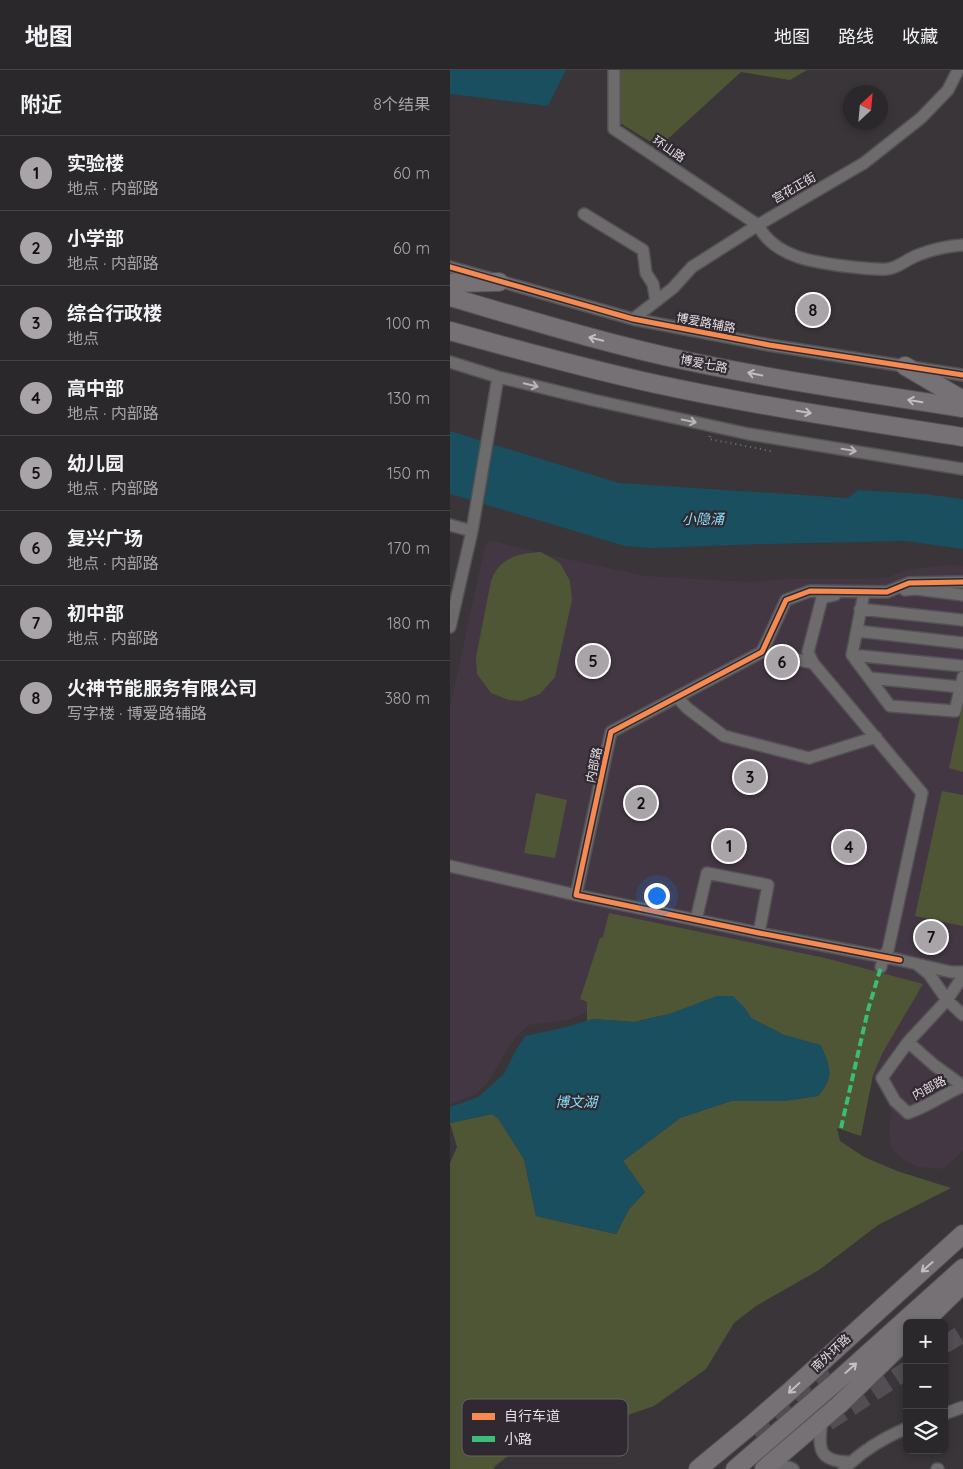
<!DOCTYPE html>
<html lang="zh">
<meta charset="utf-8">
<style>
:root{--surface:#2b282b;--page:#333033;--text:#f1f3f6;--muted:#a6a6a9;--line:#474447;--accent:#a8a4a8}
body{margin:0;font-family:Quicksand,"Noto Sans SC",sans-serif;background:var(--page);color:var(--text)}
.controls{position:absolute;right:15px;bottom:15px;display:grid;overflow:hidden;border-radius:8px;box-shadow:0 2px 8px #0003}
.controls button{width:45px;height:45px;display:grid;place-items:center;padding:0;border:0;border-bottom:1px solid var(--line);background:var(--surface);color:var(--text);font:25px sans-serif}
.compass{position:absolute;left:393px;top:15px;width:45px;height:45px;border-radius:50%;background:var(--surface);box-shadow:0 2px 8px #0003;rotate:26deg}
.you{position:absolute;left:206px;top:825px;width:18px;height:18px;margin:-12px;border:4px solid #fff;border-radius:50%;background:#1a73e8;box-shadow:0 0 0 8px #1a73e833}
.badge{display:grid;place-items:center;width:32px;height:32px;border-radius:50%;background:var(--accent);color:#111;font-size:16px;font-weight:700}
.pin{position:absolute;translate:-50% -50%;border:2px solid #fff;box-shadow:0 1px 5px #0006}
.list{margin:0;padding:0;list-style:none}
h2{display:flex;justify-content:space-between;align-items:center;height:65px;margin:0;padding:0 20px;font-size:21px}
h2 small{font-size:16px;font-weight:400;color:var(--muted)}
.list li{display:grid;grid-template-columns:32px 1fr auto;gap:15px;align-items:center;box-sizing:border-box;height:75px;padding:0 20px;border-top:1px solid var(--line)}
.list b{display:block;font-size:19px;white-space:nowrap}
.list p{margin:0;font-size:16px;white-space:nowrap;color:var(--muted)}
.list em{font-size:16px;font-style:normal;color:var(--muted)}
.icon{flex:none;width:28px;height:28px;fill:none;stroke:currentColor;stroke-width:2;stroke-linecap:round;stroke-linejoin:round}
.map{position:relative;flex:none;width:513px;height:1399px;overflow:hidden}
header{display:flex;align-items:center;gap:30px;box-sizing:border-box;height:70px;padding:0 25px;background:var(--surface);border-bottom:1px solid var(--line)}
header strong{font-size:24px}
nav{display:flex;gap:28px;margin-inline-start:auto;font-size:18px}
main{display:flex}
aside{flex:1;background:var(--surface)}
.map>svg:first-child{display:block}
.built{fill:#433743}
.green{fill:#4f5636}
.water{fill:#194f5e}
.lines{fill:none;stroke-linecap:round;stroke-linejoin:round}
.highway-tunnel{stroke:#534e53;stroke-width:18;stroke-dasharray:18 9;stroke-linecap:butt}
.minor-casing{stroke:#545154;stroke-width:14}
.highway-casing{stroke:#545154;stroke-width:20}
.path{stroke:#757374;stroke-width:2;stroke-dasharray:1 4;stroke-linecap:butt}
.minor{stroke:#6e6b6c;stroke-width:11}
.highway{stroke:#757174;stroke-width:18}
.quiet{stroke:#3abd76;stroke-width:4;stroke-dasharray:8 4;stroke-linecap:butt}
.cycleway-casing{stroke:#312931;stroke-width:8}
.cycleway{stroke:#f68b52;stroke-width:5}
.oneway{stroke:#c3bec2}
.oneway2{stroke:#bbb6ba}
.labels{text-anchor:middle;stroke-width:4.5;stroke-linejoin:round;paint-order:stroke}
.street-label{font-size:12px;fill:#e4dfe4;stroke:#312931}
.water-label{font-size:14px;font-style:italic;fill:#84dffa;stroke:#312931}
.key{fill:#312931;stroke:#676067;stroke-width:1}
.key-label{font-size:14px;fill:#e4dfe4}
</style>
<header>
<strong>地图</strong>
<nav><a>地图</a><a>路线</a><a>收藏</a></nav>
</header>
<main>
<aside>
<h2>附近<small>8个结果</small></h2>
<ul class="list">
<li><span class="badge">1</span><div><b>实验楼</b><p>地点 · 内部路</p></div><em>60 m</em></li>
<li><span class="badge">2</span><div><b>小学部</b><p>地点 · 内部路</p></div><em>60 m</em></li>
<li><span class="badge">3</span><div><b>综合行政楼</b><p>地点</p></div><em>100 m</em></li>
<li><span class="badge">4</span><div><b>高中部</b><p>地点 · 内部路</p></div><em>130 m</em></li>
<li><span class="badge">5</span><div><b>幼儿园</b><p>地点 · 内部路</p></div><em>150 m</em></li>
<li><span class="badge">6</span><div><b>复兴广场</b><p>地点 · 内部路</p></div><em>170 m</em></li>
<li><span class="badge">7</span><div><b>初中部</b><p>地点 · 内部路</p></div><em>180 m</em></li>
<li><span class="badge">8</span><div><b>火神节能服务有限公司</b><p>写字楼 · 博爱路辅路</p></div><em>380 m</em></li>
</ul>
</aside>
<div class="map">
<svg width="513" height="1399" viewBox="0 0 513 1399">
<rect width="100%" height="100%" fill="#393539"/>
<path class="built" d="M39,470L112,488L196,506L299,512L340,509H406L435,508L457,500L496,495L513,496V1081L493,1099L468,1097L455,1091L441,1078L439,1062L441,1041L419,999L359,965L154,938L135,943L118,950L79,955L67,966L55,983L39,1011L26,1024L0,1034V637L35,476Z"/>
<path class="green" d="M171,0H357L340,10L291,2L209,77L170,53Z
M91,482L110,493L120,511L122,530L105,607L90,624L71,631L59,630L41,623L27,604L26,587L41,511C49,488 69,483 91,482Z
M513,633V702L499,698Z
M492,721L513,725V856L465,846Z
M86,723L117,730L105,788L74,783Z
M159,843L375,888L473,914L433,982L423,1005L411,1066L387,1058L390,1071L414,1087L447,1101L501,1118L428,1155L369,1200L306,1236L284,1253L256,1299L204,1336L149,1355L92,1360L45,1396L44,1399H0V1093L7,1077L0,1053L42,1044L48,1048L74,1089L86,1146L166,1164L179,1139L195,1122L173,1091L230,1048L281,1031H334L368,1026C385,1005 380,998 371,976L334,965L301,948L294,937L219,944L184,952L143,949L137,951V932L130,929L150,868L153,867Z"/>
<path class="water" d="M0,0H116L98,36L0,24Z
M0,361L169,413L398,428L408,420L475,424L513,429V479L455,471L316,474L201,478L175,476L0,424Z
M267,926H283L294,937L301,948L334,965L371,975C380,998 385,1006 368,1026L334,1031H281L230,1048L173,1091L195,1122L179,1139L166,1164L86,1146L74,1089L48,1048L42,1044L0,1053V1037L28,1027L54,1004L66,980L75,966L112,958L143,949L184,952L219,944Z"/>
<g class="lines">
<path class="highway-tunnel" d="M494,1275L513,1263
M378,1352L457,1300
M303,1362L382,1307"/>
<g class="minor-casing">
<path id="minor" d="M164,0V59L308,155C325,189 369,193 402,197C413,198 425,200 437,199C448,198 457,189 468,185C483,179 497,176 513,175
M134,144L193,180L196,203L203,214L206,231
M0,197L183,249L319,275L513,305
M183,249L223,218L242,197L308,155L414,93L471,48L498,20L508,0
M0,292L48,307L143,330L299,364L513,399
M0,455L22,461
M513,512L459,513L437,522L360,521L336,530L312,582L161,662L126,825L309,863L450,890L501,902H513
M455,520L466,519L513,525
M414,523L402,585L440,636L505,641L513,607
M385,525L372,528L358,582L363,593L472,723L438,880L433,887L431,897
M410,539L513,550
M0,557L22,461L48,307
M407,561L513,573
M312,582L363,593
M402,585L513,596
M420,608L510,617
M227,627L237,638L274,666L359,688L426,667
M0,796L126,825
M246,850L257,803L318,815L309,863
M468,895L479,904L497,930L458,972L432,1008L445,1031L458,1043C477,1037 494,1024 513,1016
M513,906L497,930L513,945
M458,972L484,995L513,1016
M494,1344L513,1337
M372,1349C368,1378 367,1392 401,1392
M318,1396L338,1397L343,1399
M394,1399C412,1381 433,1368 457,1358
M487,1399H488"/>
</g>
<g class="highway-casing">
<path id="highway" d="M0,213L49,212
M0,227C79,250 157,274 237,291C328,310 421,324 513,338
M0,261C68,280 137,299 206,314C307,336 411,351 513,367
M455,296L513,330
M473,1253L513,1214
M248,1399L300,1356L339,1322L513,1164
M285,1399L385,1313L513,1198
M314,1399L390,1334L457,1269"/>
</g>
<path class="path" d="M260,366L259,369L321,381L322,378"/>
<use href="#minor" class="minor"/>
<use href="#highway" class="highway"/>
<path class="quiet" d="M391,1058L418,940L431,897"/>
<g class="cycleway-casing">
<path id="cycleway" d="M0,197L183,249L319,275L513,305
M450,890L309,863L126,825L161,662L312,582L336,530L360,521L437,522L459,513L513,512"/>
</g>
<use href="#cycleway" class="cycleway"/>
</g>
<defs><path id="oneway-shaft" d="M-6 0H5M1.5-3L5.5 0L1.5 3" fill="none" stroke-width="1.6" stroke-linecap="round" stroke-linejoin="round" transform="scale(1.25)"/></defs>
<g class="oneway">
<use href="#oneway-shaft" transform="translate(146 269) rotate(-166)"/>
<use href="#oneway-shaft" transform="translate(305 304) rotate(-169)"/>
<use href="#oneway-shaft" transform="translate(465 331) rotate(-171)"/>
<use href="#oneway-shaft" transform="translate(354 342) rotate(9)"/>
<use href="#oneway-shaft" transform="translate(477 1197) rotate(139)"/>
<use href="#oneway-shaft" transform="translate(401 1298) rotate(-42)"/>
<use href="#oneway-shaft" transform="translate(344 1318) rotate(137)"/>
</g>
<g class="oneway2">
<use href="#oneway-shaft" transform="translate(81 315) rotate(14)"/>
<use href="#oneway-shaft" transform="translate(239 351) rotate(12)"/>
<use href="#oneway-shaft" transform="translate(399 380) rotate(9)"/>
</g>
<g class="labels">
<g class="street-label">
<text transform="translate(219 79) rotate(34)" y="4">环山路</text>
<text transform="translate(344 118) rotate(-30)" y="4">宫花正街</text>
<text transform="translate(256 253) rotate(11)" y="4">博爱路辅路</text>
<text transform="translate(254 294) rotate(11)" y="4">博爱七路</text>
<text transform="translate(144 695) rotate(-78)" y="4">内部路</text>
<text transform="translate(479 1018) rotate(-28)" y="4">内部路</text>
<text transform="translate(381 1283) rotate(-43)" y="4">南外环路</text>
</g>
<g class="water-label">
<text x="253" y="454">小隐涌</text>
<text x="126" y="1037">博文湖</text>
</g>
</g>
<rect x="12" y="1329" width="166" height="57" rx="8" class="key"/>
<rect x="22" y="1343" width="23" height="7" fill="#f68b52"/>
<rect x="22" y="1366" width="23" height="6" fill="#3abd76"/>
<g class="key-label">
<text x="54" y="1351">自行车道</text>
<text x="54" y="1374">小路</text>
</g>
</svg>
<div class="controls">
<button>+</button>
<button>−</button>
<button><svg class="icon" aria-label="layers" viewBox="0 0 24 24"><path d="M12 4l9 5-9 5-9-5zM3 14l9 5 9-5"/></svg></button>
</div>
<svg class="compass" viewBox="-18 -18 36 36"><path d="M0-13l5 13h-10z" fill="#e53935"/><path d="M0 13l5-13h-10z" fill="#a6a6a9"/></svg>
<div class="you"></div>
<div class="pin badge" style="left:279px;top:776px">1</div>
<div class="pin badge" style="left:191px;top:733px">2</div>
<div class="pin badge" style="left:300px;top:707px">3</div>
<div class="pin badge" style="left:399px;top:777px">4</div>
<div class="pin badge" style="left:143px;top:591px">5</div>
<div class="pin badge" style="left:332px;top:592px">6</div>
<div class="pin badge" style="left:481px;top:867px">7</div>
<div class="pin badge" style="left:363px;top:240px">8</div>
</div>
</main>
